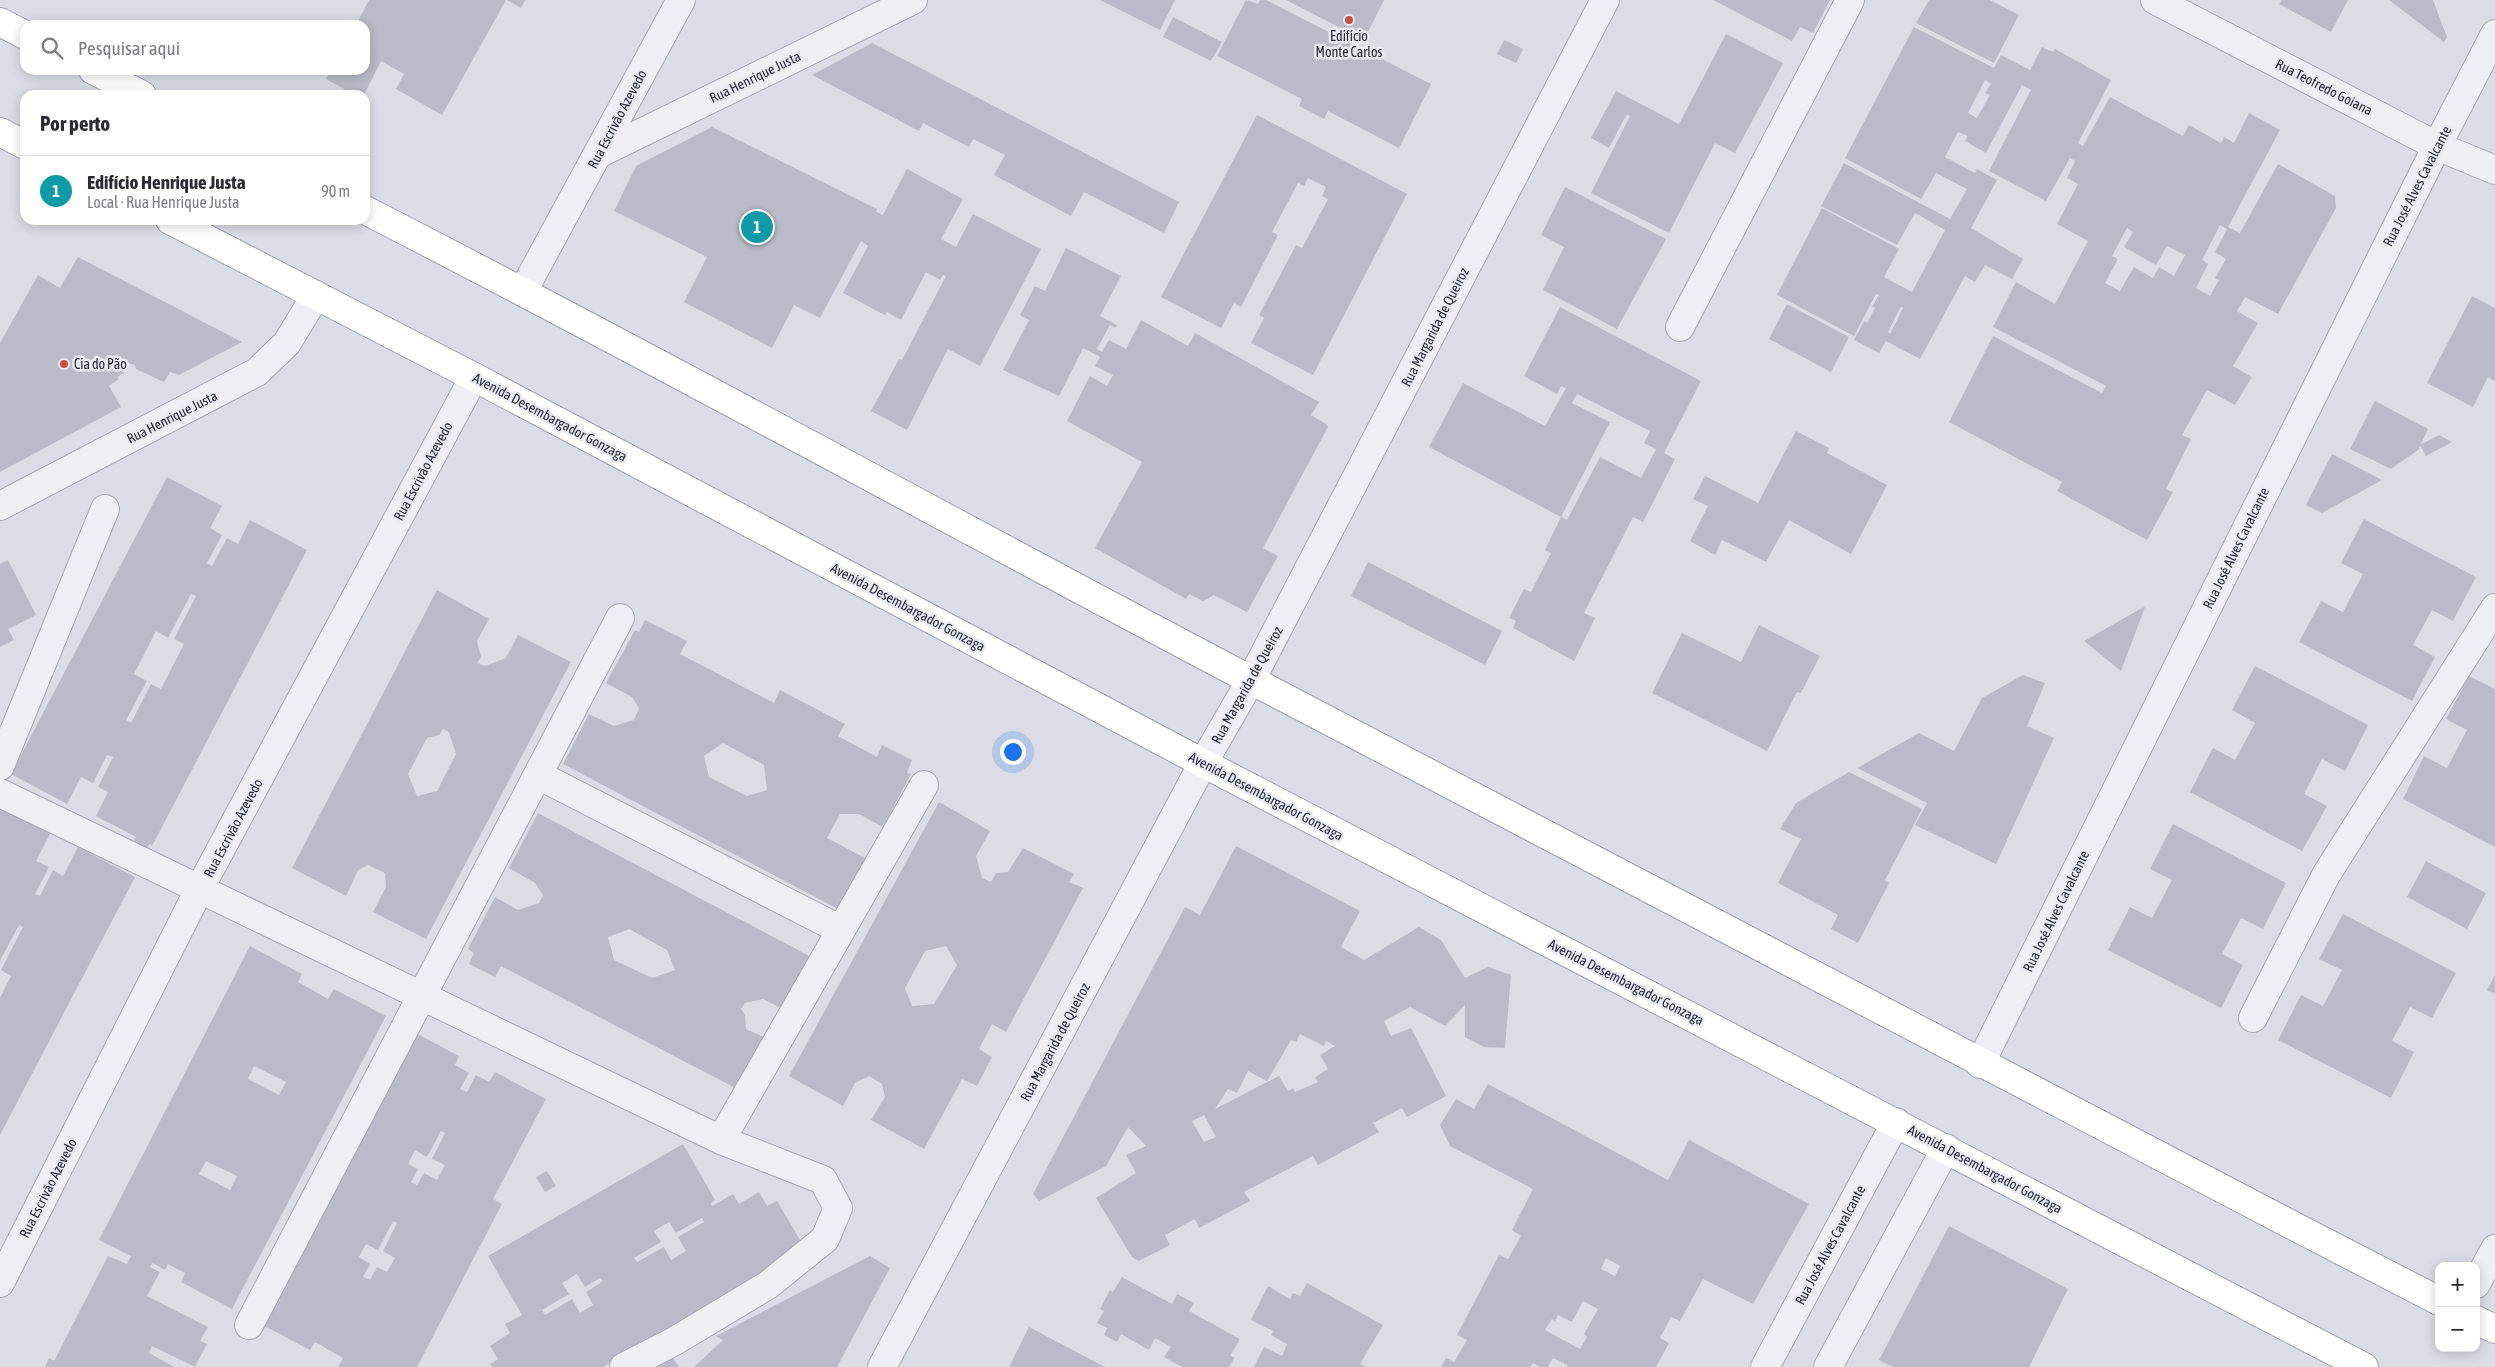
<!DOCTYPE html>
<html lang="pt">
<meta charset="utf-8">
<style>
:root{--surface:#fff;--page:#f7f7f7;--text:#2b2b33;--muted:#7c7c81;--line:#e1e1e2;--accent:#ea580c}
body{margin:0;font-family:"Asap Condensed",sans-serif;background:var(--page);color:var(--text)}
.controls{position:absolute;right:15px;bottom:15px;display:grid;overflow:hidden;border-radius:10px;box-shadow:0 2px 12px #0003}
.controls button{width:45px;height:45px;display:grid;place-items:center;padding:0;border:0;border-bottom:1px solid var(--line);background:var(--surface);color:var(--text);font:25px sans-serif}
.you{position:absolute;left:1012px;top:751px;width:18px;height:18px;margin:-12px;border:4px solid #fff;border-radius:50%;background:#1a73e8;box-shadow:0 0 0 8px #1a73e833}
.badge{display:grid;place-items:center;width:32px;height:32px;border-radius:50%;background:var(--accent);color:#fff;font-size:16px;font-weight:700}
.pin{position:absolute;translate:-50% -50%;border:2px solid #fff;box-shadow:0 1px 5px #0006}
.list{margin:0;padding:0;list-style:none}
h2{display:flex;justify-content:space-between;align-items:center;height:65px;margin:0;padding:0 20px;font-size:21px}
h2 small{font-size:16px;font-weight:400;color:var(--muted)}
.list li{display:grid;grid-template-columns:32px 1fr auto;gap:15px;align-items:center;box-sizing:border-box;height:70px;padding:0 20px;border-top:1px solid var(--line)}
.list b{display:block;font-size:19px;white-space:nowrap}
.list p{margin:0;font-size:16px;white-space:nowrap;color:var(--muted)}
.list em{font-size:16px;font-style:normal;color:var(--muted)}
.icon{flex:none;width:28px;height:28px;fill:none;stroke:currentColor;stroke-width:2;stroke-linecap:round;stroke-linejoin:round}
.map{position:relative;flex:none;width:2495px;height:1367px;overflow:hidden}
.search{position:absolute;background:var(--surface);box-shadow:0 2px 12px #0003;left:20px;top:20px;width:350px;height:55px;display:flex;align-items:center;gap:12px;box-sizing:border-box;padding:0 18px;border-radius:15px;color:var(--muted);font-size:19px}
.panel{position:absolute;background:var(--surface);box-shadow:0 2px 12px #0003;left:20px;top:90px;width:350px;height:135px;border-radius:15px}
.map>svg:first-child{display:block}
.building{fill:#b9bbc8;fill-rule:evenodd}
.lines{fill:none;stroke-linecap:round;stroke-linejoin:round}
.minor-casing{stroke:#a5a7b3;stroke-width:30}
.major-casing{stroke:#9b9eb1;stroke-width:30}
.minor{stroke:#eeeff4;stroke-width:28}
.major{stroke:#fff;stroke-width:28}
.poi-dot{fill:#cb4c40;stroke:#eaecf4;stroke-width:2}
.labels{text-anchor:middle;stroke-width:5;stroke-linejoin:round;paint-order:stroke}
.poi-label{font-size:14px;fill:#26283b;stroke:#eaecf4}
.street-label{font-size:14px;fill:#26283b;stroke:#eaecf4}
</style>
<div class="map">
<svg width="2495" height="1367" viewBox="0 0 2495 1367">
<rect width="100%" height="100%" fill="#dbdde6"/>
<path class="building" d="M369,0H506L442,115L396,89L404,74L381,61L364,95H355L326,79L331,70H365V25H356Z
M507,0H525L521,8Z
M1100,0H1175L1160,30Z
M1246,0L1258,4L1260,0H1266L1431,84L1399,148L1328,111L1324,119L1299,106L1302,99L1217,56Z
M1286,0H1384L1364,40Z
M1713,0H1830L1813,33L1800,27L1792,41Z
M1929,0H1990L2019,15L1994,63L1916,23Z
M2282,0H2348L2331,32L2279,4Z
M2389,0H2433L2447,37L2444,42Z
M1173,17L1222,42L1211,61L1163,37Z
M1914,27L1994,68L2001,55L2030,70L2042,47L2053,52L2055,49L2111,80L2078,143L2083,146L2110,97L2183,136L2189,125L2221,143L2224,137L2234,143L2249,113L2280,130L2227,229L2220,225L2202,260L2208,264L2196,288L2210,296L2219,280L2215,278L2226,259L2215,252L2228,227L2240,233L2278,164L2335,196L2336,208L2278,314L2245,297L2237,311L2258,323L2233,366L2252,377L2235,405L2207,390L2182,435L2191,439L2166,489L2173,492L2147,540L2057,491L2062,482L1949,422L1993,336L2102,393L2106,386L1993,327L2016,282L2055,304L2088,241L2057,224L2078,184L2067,178L2075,161L2070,158L2046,201L1989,171L2031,90L2022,85L1986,153L1965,141L1968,136L1958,132L1945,157L1975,173L1977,169L1997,180L1971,228L2023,259L2012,279L1985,265L1975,282L1965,276L1920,359L1886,341L1879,353L1854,340L1864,321L1867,323L1875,308L1872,307L1879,295L1876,294L1854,336L1777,295L1822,208L1899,249L1884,277L1912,292L1945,230L1915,213L1897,245L1821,206L1844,163L1950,219L1967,189L1936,173L1921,199L1845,158ZM1985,80L1991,84L1985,93L1990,95L1977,118L1968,113ZM2127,228L2133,232L2124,247L2156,265L2167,246L2185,255L2174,276L2159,267L2153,278L2134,267L2120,291L2105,283L2118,259L2112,256ZM1901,306L1903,308L1890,334L1888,332Z
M1726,34L1783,63L1735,153L1715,143L1669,233L1591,193L1630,116L1627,114L1609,148L1591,138L1616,91L1679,124Z
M1504,40L1523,49L1516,63L1497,54Z
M872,43L1179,202L1164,233L1084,192L1071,216L994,175L1005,155L973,139L969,147L923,123L919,131L812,75Z
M1257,115L1407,194L1313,375L1251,343L1264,318L1259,315L1296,245L1302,248L1328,199L1322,196L1326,187L1308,178L1304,186L1298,183L1272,232L1278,235L1241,307L1234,303L1221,328L1161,297Z
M712,127L877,209L876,212L883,215L907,169L963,199L941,239L956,247L973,214L1041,249L980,366L948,349L907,430L871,411L899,359L902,360L946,276L943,275L940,280L926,272L901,320L887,312L885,315L843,293L868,246L861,241L820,318L794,305L772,348L684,302L707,257L614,211L636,166Z
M1565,187L1666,239L1617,329L1543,290L1564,247L1541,235Z
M1066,248L1121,276L1100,316L1117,325L1115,328L1110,325L1097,349L1102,352L1109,340L1126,349L1141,320L1188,346L1195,333L1319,402L1311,415L1326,424L1328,427L1263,548L1278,556L1247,612L1214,595L1203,601L1189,594L1186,599L1095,548L1142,462L1067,421L1090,376L1107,386L1113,375L1095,366L1100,357L1083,348L1059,396L1003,370L1029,320L1020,315L1035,286L1045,291Z
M78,257L242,342L179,375L170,372L164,382L136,369L135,365L128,363L123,369L125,372L117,377L119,379L109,386L121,407L0,472V343L38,275L60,288Z
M2472,296L2495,308V381L2488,377L2473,407L2427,383Z
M1787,304L1849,337L1831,372L1769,339Z
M1560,307L1701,381L1664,453L1675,459L1643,522L1633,517L1584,613L1595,618L1574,661L1513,628L1516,621L1509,618L1524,589L1531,592L1551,553L1545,550L1561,517L1567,520L1600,457L1641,478L1656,449L1644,443L1650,431L1577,394L1572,403L1610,422L1561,517L1429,447L1463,383L1545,426L1566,388L1561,386L1557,394L1524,376Z
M2375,401L2428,429L2418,450L2391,469L2350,449Z
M1796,431L1829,448L1827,453L1887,485L1851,554L1789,520L1766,562L1722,540L1715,555L1690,541L1708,506L1693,499L1705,476L1758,503Z
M2439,435L2452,442L2426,456L2420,445Z
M2332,454L2382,480L2322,513L2306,505Z
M167,477L222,506L210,528L222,535L207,563L212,566L227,538L238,544L250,520L307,550L152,846L149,844L145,853L121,864L136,837L96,816L108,792L98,787L113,757L107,755L93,783L81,777L67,804L11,774ZM191,594L196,596L174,639L184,644L161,689L151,684L131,723L126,720L147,681L134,674L156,631L168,638Z
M2364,519L2476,577L2453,621L2432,610L2413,645L2435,657L2412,701L2299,642L2321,601L2343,612L2363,574L2341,563Z
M8,560L36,615L8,629L14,640L0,647V564Z
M1368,562L1502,631L1485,665L1351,596Z
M437,590L489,619L477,641L481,657L477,663L485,666L506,658L518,635L571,662L426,939L373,912L386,887L385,873L368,865L358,870L346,896L292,868ZM443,729L449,732L456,754L437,791L417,796L408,774L427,738L439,735Z
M2145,607L2121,671L2084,641L2142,608Z
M645,620L687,641L680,654L774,703L780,690L845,724L838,736L877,757L882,745L912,760L907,773L911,774L883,827L859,814H840L827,838L867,859L840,910L563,764L589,714L614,726L634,720L639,708L632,697L606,683L635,630L639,632ZM723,743L764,765L767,790L747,796L709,777L704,756Z
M1759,625L1820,656L1801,693L1797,692L1767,751L1652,693L1682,633L1741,662Z
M2255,666L2368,725L2345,771L2322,759L2304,794L2327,806L2302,851L2190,792L2213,748L2235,760L2255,723L2232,710Z
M2023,675L2045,683L2027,726L2054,738L1996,864L1915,825L1927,803L1857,768L1919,733L1954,751L1982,698Z
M2469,676L2495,689V847L2403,799L2424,756L2447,768L2467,730L2446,719Z
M1849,772L1922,809L1885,880L1889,883L1858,943L1831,929L1838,915L1778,883L1801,839L1780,829L1796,803Z
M939,802L990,831L976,856L982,878L991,882L996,873L1008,872L1023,848L1074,874L1069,882L1083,888L1006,1032L992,1024L979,1049L992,1057L977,1086L962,1079L924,1149L871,1120L885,1097L882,1084L869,1076L855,1083L843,1106L789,1076ZM946,946L957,965L934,1004L912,1006L905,988L925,951Z
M0,808L50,834L36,861L49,867L35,894L40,896L53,870L63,876L78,847L135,877L0,1135V998L11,976L1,970L23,927L19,925L0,961Z
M538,813L815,959L786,1011L763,999L745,1003L741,1009L745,1015L746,1029L770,1040L745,1093L501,966L495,977L469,964L474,953L468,949L495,897L518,910L539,903L543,895L535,883L509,868ZM629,929L667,950L675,970L652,978L614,960L608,937Z
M2173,824L2286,883L2263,929L2241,918L2222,954L2243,965L2221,1008L2108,950L2130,907L2152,918L2172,880L2150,869Z
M1236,846L1360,911L1341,947L1364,960L1419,927L1441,940L1465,978L1488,967L1511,975L1505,1048L1484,1047L1465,1037V1005L1445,1026L1410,1007L1384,1021L1391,1036L1411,1028L1446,1096L1407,1117L1402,1108L1373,1123L1379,1132L1318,1165L1313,1156L1244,1192L1250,1201L1199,1228L1195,1219L1165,1235L1170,1245L1139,1261L1132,1257L1096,1198L1136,1173L1126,1155L1146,1146L1128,1127L1106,1166L1039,1201L1033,1194L1185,907L1200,915ZM1300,1034L1324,1046L1326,1041L1335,1046L1320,1055L1328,1069L1315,1077L1318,1082L1295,1092L1293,1088L1288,1091L1279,1076L1215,1109L1228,1089L1237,1093L1248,1071L1267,1081L1291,1040L1296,1042ZM1204,1115L1216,1137L1204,1142L1192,1121Z
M2426,861L2486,893L2467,929L2407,897Z
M2343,914L2456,973L2432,1018L2410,1007L2392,1041L2414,1052L2391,1098L2278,1040L2301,995L2323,1006L2342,970L2319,959Z
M250,946L302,974L298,982L328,999L334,989L386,1016L232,1309L181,1282L185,1273L168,1264L165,1270L152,1263L150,1267L160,1272L147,1296L208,1327L200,1341L207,1344L195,1367L152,1346L149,1353L174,1367H45L49,1358L54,1361L108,1256L127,1264L131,1256L99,1240ZM254,1066L286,1082L279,1095L248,1079ZM206,1161L237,1176L230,1190L199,1174Z
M2495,975V994L2487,990Z
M410,1030L459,1056L455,1065L469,1073L460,1089L467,1092L476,1075L489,1082L495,1072L546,1099L493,1199L502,1204L417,1367H338L343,1358L315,1342L310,1350L257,1322ZM441,1131L445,1133L432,1159L445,1165L437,1180L424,1173L417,1185L411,1182L418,1169L408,1164L415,1150L427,1157ZM393,1221L397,1223L383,1251L395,1258L387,1272L377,1267L370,1280L363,1277L370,1264L359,1257L366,1244L378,1250Z
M1488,1084L1668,1180L1689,1140L1809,1204L1753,1304L1703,1279L1680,1321L1671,1317L1660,1338L1669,1343L1656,1367H1567V1365L1553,1358L1548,1367H1540L1533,1363L1530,1367H1441L1446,1358L1454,1362L1467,1340L1457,1335L1499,1255L1508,1259L1521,1236L1512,1230L1533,1189L1450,1146L1440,1125L1456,1099L1474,1109ZM1606,1258L1620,1266L1615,1276L1601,1269ZM1583,1301L1598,1309L1584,1334L1587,1337L1580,1349L1545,1330L1552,1319L1555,1321L1558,1315L1572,1322Z
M683,1144L715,1200L711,1203L712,1206L733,1194L739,1204L759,1192L767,1206L777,1201L806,1250L603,1367H492L490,1364L498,1359L490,1346L510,1333L505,1324L522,1315L488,1256ZM702,1218L704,1222L678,1237L686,1251L671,1260L664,1247L637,1262L634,1258L661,1242L654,1231L669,1222L676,1233ZM577,1274L585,1287L600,1278L603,1281L586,1292L593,1305L580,1313L572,1299L545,1315L542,1310L569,1294L562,1283Z
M547,1171L556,1186L545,1192L536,1177Z
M1949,1226L2068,1289L2029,1367H1893L1879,1360Z
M870,1256L890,1268L837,1367H694L723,1340L716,1336Z
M1122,1277L1172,1304L1177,1294L1194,1303L1189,1311L1240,1339L1230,1356L1235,1357L1229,1367H1182L1164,1357L1171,1347L1155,1338L1149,1350L1121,1334L1117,1342L1104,1335L1107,1328L1097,1323L1104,1311L1100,1309L1110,1290L1113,1292Z
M1307,1283L1383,1325L1360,1364L1366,1367H1254L1264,1347L1282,1356L1287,1344L1271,1335L1273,1331L1251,1320L1268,1286L1290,1299L1293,1293L1300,1296Z
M1029,1327L1105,1367H1009Z
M673,1358L679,1367H657Z"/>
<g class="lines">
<g class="minor-casing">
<path id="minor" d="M2155,0L2437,146L2495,170
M598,154L913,0
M523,291L681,0
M1680,327L1850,0
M0,506L257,372L287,343L316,295
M0,766L105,509
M538,775L841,930
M0,793L721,1140L823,1180L838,1208L825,1239L768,1285L673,1342L624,1367
M2253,1018L2326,875L2495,608
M1980,1064L2437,146L2495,34
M721,1140L924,785
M0,1283L200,888L474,377
M2476,1284L2495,1249
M249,1325L620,618
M882,1367L1203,763L1251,680L1605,0
M1765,1367L1896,1122
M1828,1367L1946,1148"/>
</g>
<g class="major-casing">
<path id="major" d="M0,22L25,35
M93,70L142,95
M0,132L25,145
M365,210C662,362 954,524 1249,679C1645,887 2041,1096 2439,1301
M170,220L474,377L1203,763L2364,1367
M2476,1320L2495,1329"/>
</g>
<use href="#minor" class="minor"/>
<use href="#major" class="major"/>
</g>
<g class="poi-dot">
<circle cx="1349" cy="20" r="5"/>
<circle cx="64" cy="364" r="5"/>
</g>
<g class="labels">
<g class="poi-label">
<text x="1349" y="41">Edifício<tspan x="1349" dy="16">Monte Carlos</tspan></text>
<text x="74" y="369" text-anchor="start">Cia do Pão</text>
</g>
<g class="street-label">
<text transform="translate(755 77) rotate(-26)" y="5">Rua Henrique Justa</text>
<text transform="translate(2324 87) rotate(27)" y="5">Rua Teofredo Goiana</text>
<text transform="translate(617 119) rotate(-62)" y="5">Rua Escrivão Azevedo</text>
<text transform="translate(2417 186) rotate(-63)" y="5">Rua José Alves Cavalcante</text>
<text transform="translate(1435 327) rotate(-63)" y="5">Rua Margarida de Queiroz</text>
<text transform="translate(172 417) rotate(-27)" y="5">Rua Henrique Justa</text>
<text transform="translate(550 417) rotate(28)" y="5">Avenida Desembargador Gonzaga</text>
<text transform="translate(423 471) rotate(-62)" y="5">Rua Escrivão Azevedo</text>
<text transform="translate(2236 548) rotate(-64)" y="5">Rua José Alves Cavalcante</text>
<text transform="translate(908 607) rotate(28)" y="5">Avenida Desembargador Gonzaga</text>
<text transform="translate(1247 685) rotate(-61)" y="5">Rua Margarida de Queiroz</text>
<text transform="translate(1266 796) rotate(28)" y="5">Avenida Desembargador Gonzaga</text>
<text transform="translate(233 828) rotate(-62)" y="5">Rua Escrivão Azevedo</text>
<text transform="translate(2056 911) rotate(-64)" y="5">Rua José Alves Cavalcante</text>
<text transform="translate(1626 982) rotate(27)" y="5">Avenida Desembargador Gonzaga</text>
<text transform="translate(1055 1042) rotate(-62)" y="5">Rua Margarida de Queiroz</text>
<text transform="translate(1985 1169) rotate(28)" y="5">Avenida Desembargador Gonzaga</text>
<text transform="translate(48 1188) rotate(-63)" y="5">Rua Escrivão Azevedo</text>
<text transform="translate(1830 1245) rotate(-62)" y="5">Rua José Alves Cavalcante</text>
</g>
</g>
</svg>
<div class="controls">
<button>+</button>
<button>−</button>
</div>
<div class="you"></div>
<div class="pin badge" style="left:757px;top:227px;background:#0f9aa8">1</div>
<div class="search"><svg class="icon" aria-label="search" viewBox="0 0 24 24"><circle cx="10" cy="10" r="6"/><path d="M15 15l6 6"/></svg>Pesquisar aqui</div>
<section class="panel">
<h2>Por perto<small></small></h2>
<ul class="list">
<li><span class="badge" style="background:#0f9aa8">1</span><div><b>Edifício Henrique Justa</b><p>Local · Rua Henrique Justa</p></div><em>90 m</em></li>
</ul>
</section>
</div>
